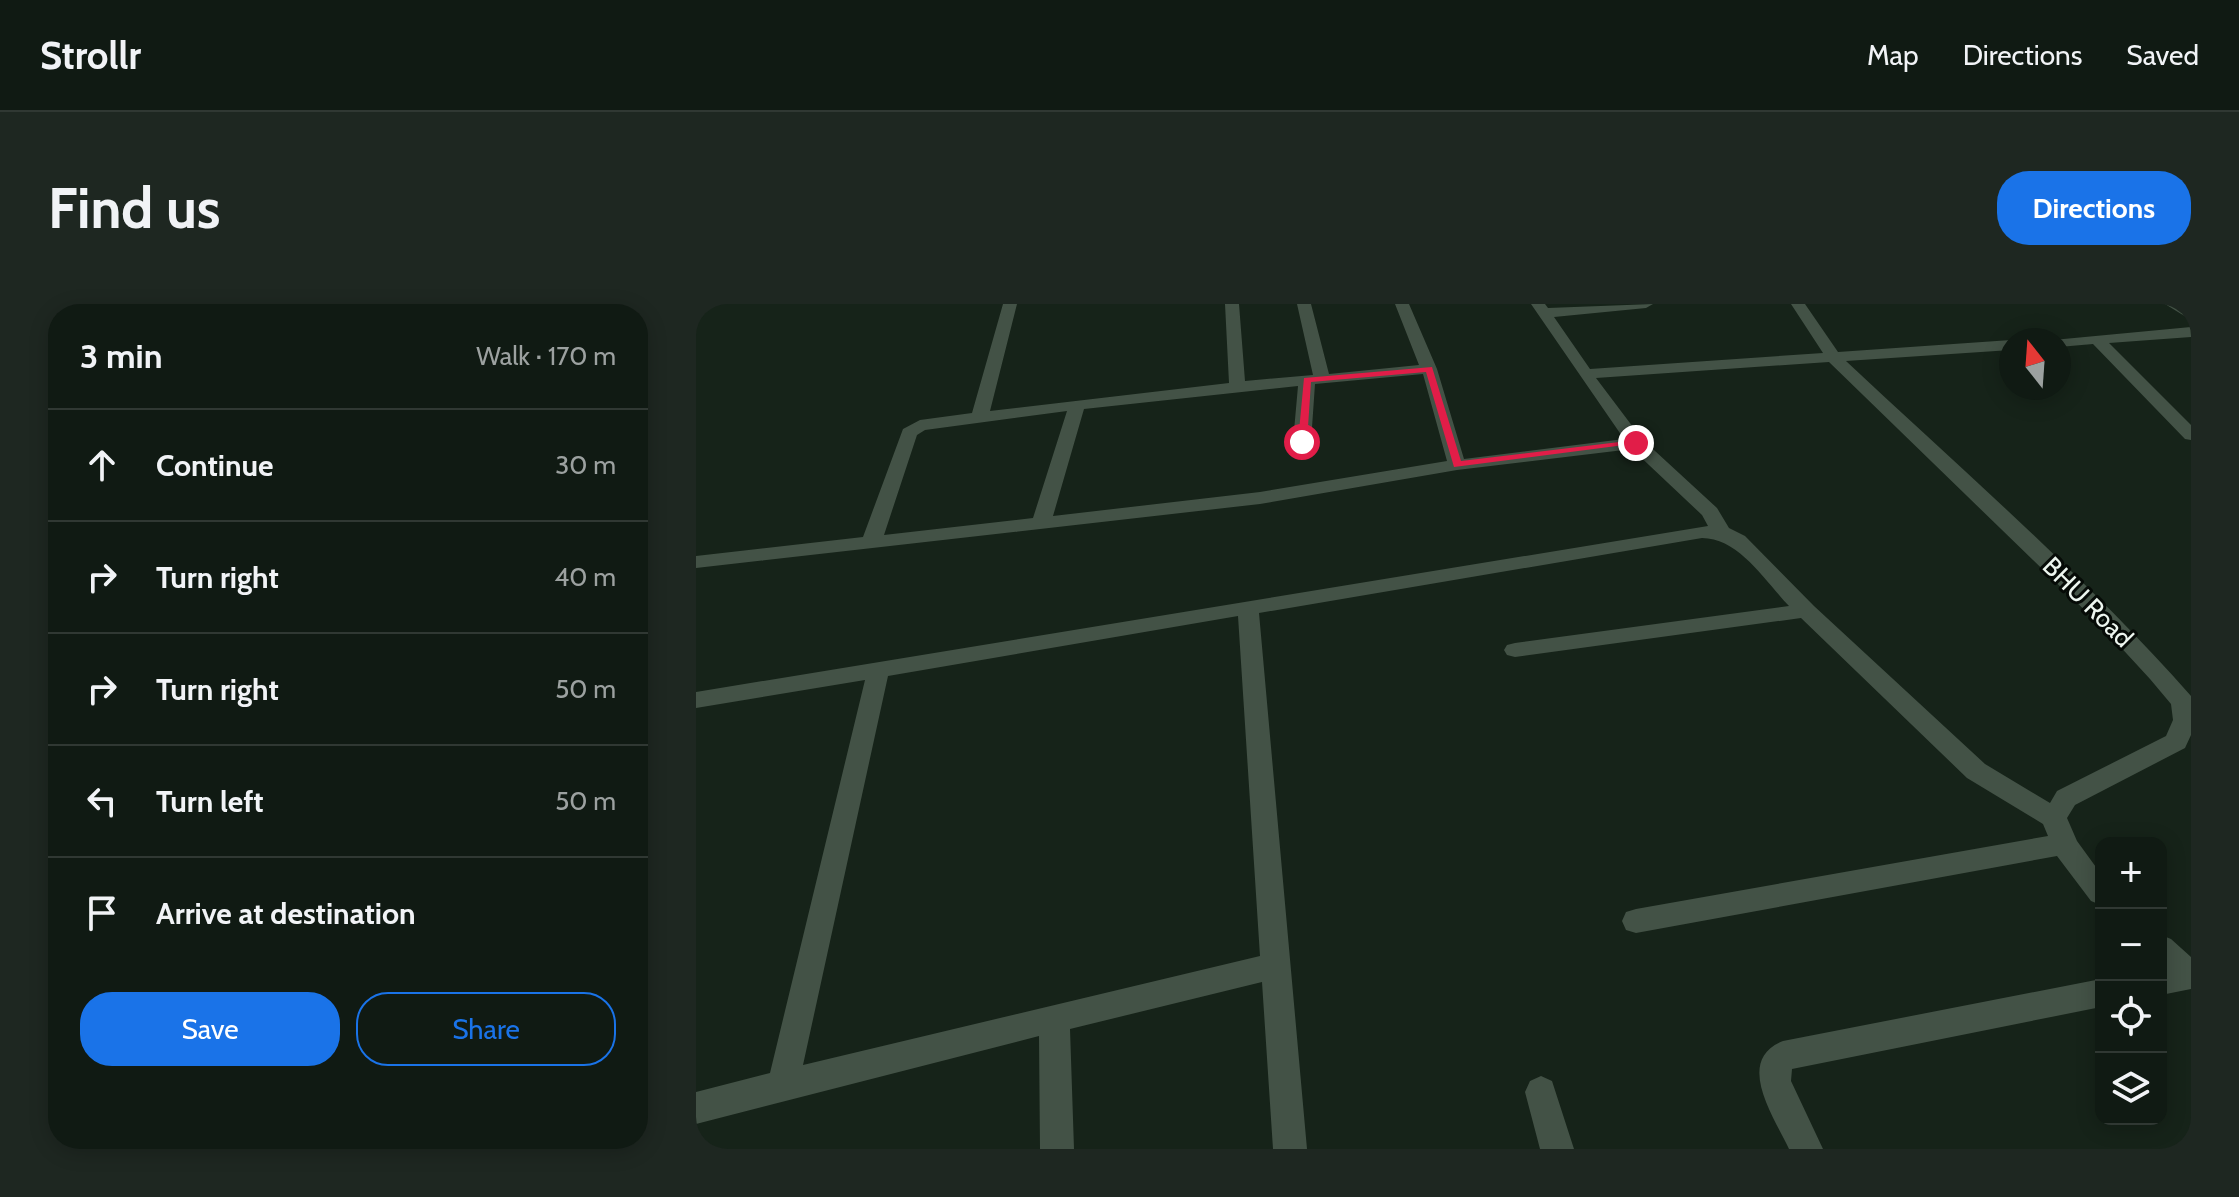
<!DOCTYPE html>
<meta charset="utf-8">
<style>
:root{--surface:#101a13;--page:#1e2721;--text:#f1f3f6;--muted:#9ca1a0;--line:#303833;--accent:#1a73e8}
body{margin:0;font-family:Cabin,sans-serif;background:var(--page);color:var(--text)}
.controls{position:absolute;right:24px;bottom:24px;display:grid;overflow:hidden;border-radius:16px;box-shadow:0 4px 20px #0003}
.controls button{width:72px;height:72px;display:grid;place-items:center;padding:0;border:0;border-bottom:2px solid var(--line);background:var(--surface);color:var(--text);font:40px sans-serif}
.compass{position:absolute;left:1303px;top:24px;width:72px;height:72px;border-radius:50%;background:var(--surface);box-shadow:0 4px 20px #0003;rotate:343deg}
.stop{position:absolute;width:24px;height:24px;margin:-18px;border:6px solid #e11d48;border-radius:50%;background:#fff}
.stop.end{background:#e11d48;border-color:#fff;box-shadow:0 2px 8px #0008}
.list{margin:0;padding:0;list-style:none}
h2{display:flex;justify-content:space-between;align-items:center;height:104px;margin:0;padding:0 32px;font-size:34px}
h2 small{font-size:26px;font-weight:400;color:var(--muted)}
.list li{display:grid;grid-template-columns:52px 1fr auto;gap:24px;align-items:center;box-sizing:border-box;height:112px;padding:0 32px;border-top:2px solid var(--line)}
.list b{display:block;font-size:30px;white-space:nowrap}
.list em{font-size:26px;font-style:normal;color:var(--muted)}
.actions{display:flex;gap:16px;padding:24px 32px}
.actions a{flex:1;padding:18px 0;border:2px solid var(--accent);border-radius:32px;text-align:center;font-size:28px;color:var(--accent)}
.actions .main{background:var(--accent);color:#fff}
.icon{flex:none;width:44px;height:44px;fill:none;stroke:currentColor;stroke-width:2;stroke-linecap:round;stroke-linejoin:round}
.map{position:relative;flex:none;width:1495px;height:845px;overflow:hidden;border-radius:32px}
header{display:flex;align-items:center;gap:48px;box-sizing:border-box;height:112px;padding:0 40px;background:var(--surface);border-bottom:2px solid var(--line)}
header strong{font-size:38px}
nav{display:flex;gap:44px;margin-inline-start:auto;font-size:28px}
.intro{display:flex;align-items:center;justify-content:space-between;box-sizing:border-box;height:192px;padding:0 48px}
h1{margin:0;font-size:56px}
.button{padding:20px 36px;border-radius:32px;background:var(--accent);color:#fff;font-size:28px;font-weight:700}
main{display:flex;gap:48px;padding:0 48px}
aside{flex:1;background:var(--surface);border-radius:32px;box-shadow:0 4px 20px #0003}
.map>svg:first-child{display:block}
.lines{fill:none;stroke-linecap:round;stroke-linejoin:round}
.street{fill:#435246;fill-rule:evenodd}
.route{fill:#e11d48}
.labels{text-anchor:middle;stroke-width:6;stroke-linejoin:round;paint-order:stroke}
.street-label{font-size:26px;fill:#edf6ef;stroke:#060b07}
</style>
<header>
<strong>Strollr</strong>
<nav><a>Map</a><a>Directions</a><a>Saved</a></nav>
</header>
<div class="intro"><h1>Find us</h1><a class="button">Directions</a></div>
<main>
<aside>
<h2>3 min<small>Walk · 170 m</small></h2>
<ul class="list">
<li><svg class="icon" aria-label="ahead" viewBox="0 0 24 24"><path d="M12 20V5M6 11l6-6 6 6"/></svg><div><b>Continue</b></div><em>30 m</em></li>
<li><svg class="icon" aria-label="right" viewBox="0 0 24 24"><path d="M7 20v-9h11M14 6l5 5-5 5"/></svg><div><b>Turn right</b></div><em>40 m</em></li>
<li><svg class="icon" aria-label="right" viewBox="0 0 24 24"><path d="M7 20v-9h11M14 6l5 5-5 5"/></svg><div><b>Turn right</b></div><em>50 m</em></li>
<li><svg class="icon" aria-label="left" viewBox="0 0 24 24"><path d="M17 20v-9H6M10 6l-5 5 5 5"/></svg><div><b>Turn left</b></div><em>50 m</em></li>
<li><svg class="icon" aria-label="arrive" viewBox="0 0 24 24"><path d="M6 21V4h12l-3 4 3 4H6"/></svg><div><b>Arrive at destination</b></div></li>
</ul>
<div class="actions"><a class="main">Save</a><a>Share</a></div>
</aside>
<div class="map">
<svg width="1495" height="845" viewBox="0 0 1495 845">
<rect width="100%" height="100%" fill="#162319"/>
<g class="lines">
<path class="street" d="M307,0H321L294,107L533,79L529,0H543L549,77L617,71L601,0H615L633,70L723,61L699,0H713L741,65L768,155L928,135L835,0H849L852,4L957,0L950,4L858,13L894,65L1127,49L1095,0H1109L1142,48L1315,36V46L1150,57C1266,166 1389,272 1495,392V431L1489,444L1379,501L1371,514L1381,537L1405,570V601L1395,597L1361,552L940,629L930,626L926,617L930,608L940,605L1352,532L1347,520L1271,474L1105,314L819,353L811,351L808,346L811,341L819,339L1093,302C1069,277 1043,234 1006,234L563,309L611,845H577L566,678L374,725L378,845H344L343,732L0,820V788L74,769L169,376L0,404V388L1012,222L1006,211L936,145L761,166L564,200L0,264V252L167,233L207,125L224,116L276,109ZM1133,58L1408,325L1454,375L1475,400L1477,416L1470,432L1361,487L1354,499L1289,460L1118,302L1049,232L1033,224L1021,204L946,135L900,74ZM727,70L751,157L564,188L357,212L388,105L602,82L597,138L606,143L615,138L619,80ZM371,107L337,214L188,231L221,131L229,126ZM542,312L564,652L107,761L192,372Z
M1469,0H1486L1495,6V16Z
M1495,23V33L1413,39L1495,121V136L1489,135L1397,40L1363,43V36H1357Z
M1465,631L1475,635L1495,653V685L1465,691Z
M1405,675V703L1096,765L1095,777L1127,845H1093C1078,813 1038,756 1087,737Z
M845,772L856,777L878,845H844L829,788L834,777Z"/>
</g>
<path class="route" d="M736,63L765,157L940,136L944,139L758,163L730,68L615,78L611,138L606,141L602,138L608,74Z"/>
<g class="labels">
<g class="street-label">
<text transform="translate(1392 298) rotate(45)" y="9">BHU Road</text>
</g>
</g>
</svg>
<div class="controls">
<button>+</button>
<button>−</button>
<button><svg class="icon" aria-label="locate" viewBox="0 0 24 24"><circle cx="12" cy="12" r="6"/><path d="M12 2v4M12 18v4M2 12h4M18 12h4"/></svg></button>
<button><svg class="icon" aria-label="layers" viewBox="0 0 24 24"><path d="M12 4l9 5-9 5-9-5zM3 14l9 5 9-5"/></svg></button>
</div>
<svg class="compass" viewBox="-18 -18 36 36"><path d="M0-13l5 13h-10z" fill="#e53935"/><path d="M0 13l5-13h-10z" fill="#9ca1a0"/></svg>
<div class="stop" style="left:606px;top:138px"></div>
<div class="stop end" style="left:940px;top:139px"></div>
</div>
</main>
